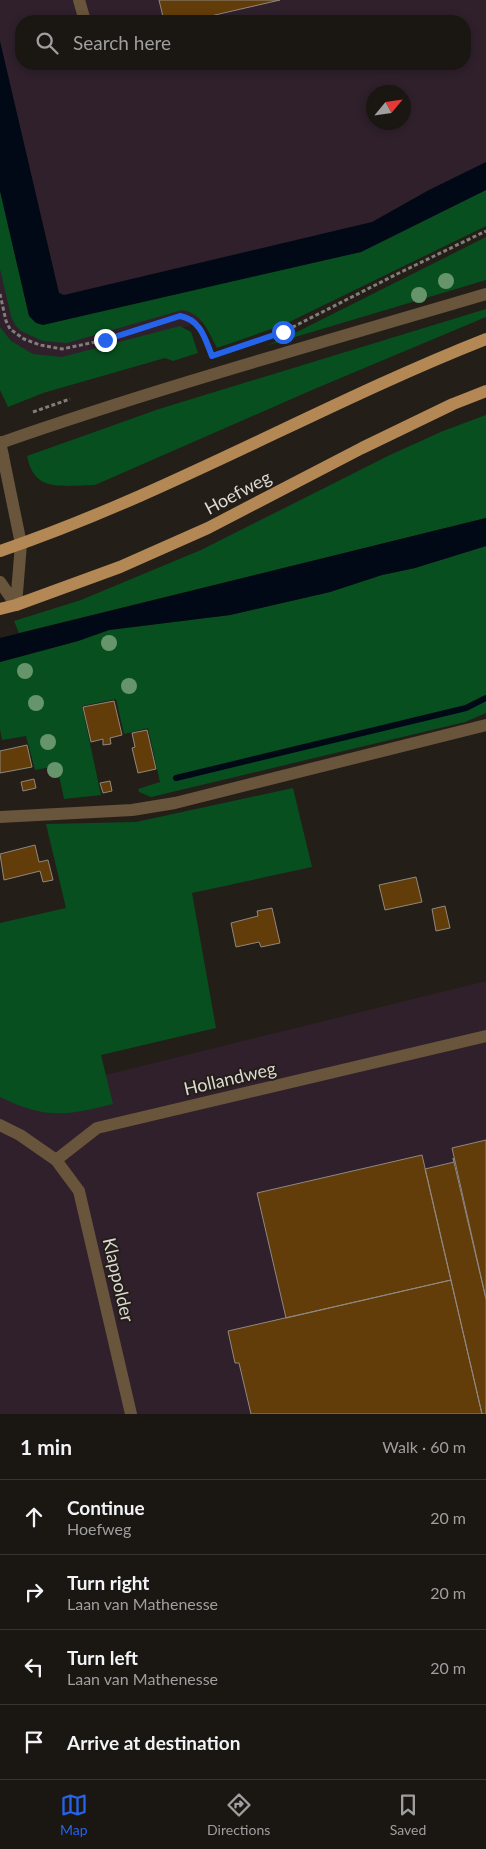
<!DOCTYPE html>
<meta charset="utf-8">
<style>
:root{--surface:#1a1611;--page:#231f1a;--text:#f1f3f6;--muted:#9f9f9f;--line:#383531;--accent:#2563eb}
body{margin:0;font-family:Lato,sans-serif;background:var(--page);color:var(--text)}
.compass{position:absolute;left:366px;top:85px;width:45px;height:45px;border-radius:50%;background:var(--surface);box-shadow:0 2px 8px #0003;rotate:61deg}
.stop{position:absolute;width:15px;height:15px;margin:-11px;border:4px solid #2563eb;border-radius:50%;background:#fff}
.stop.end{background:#2563eb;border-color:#fff;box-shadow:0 1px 5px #0008}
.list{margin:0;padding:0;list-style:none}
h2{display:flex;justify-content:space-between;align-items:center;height:65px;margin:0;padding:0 20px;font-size:21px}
h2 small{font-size:16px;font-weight:400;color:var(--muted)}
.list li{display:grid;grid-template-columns:32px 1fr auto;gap:15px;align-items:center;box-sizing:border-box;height:75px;padding:0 20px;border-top:1px solid var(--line)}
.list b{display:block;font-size:19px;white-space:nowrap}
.list p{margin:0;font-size:16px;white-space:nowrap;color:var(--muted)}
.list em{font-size:16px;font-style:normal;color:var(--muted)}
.icon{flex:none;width:28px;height:28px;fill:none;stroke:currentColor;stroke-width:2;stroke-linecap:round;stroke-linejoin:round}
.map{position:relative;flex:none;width:486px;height:1414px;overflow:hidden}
.search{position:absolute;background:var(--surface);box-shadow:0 2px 8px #0003;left:15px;right:15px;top:15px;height:55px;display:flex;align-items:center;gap:12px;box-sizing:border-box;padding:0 18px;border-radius:20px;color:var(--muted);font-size:19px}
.sheet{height:365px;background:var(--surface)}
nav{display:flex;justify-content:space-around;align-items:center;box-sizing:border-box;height:70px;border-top:1px solid var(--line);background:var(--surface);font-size:14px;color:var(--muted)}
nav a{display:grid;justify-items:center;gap:2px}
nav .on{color:var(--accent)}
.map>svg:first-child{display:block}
.industrial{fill:#2f202b;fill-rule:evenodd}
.green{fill:#084f20}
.water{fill:#000915}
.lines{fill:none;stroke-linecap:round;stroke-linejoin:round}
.stream{stroke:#000915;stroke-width:6}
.building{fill:#633d09;stroke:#8f8880}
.path{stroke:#817d77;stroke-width:3;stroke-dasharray:4 2.5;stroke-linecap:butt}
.minor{stroke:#69543c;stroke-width:12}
.major{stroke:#b48855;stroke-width:12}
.minor-bridge{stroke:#69543c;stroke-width:12}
.tree{fill:#67956b}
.route{stroke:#2563eb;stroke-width:6}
.labels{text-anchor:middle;stroke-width:4;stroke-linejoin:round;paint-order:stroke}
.street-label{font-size:18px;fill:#dcd8d4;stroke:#231e17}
</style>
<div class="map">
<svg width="486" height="1414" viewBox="0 0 486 1414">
<rect width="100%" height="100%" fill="#231e17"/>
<path class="industrial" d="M0,0H486V208L287,297L22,375L0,343ZM21,21H465V64H21ZM374,92H404V122H374Z
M486,981V1414H0V1091L36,1092Z"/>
<path class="green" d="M486,190V226L283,325L217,348C208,331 202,313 182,310L67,343L43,341L21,331L15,325L11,316L0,269V191L29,315L361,252Z
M486,237V280L265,346L285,338Z
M486,309V317L312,390L95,485C81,485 51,489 40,480C32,474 29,465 27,456L159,409Z
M180,326L191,332L198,353L173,361L165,358L43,393L8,407L0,390V327L11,341L33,354L62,357Z
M486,415V518L19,633L14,621L81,600L201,550L390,455L443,431Z
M486,546V713L465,722L151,797L139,792L138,789L160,782L148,728L124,734L116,699L82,706L101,795L64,799L57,766L35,770L26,736L2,740L0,729V662L78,641L109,630L230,615L330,592L382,575L415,568Z
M293,788L312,867L192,893L216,1028L101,1055L113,1104C66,1116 45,1119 0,1097V923L66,908L46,824L136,822Z"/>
<path class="water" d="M0,41L59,293L64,295L372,222L429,190L486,162V190L361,252L43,325L36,323L29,316L0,191Z
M486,518V546L415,568L382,575L330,592L230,615L109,630L78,641L0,662V638Z"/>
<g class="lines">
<path class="stream" d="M176,778L466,708L486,698"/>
</g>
<path class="building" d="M159,0H280L189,21H164Z
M114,701L122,735L110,738L111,744L103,745V739L91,742L83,707Z
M147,730L156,769L138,773L132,748L135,747L132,733Z
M27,745L32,767L0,773V751Z
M34,779L36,788L23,791L21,782Z
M110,781L112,791L103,793L100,783Z
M35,845L39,862L48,860L53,880L43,882L40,871L4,880L0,854Z
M416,877L422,902L385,910L379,885Z
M445,906L450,928L436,931L432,909Z
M272,908L280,943L261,947L259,942L236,947L231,923L258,916L257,911Z
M486,1140V1299L452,1148Z
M422,1155L451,1280L286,1318L257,1193Z
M453,1158L486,1299V1414H482L425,1169L454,1162Z
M451,1280L482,1414H251L239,1363H235L228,1331Z"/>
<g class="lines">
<path class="path" d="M0,294L6,321L10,329L24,339L40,345L62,349L105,340L180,316C201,320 205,339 212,357
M250,344L283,332L397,274L486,231
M33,412L70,399"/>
<path class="minor" d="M79,0L85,21
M0,443C160,387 324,342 486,294
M3,456L21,544L16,605
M0,582L16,605
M0,817L132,810L175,803L486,725
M0,1125L20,1135L56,1160L97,1128L486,1036
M56,1160L79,1191L131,1414"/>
<path class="major" d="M0,551C168,494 321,404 486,339
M0,609L16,605L120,567L208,528L362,448L453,404L486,391"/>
<path class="minor-bridge" d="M0,442L3,456"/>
</g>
<g class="tree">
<circle cx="446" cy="281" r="8"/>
<circle cx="419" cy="295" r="8"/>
<circle cx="109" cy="643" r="8"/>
<circle cx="25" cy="671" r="8"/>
<circle cx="129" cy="686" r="8"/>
<circle cx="36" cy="703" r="8"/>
<circle cx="48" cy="742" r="8"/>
<circle cx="55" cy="770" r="8"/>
</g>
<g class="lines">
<path class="route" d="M105,340L180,316C201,320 205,339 212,356L283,332"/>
</g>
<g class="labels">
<g class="street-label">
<text transform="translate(238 493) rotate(-28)" y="6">Hoefweg</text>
<text transform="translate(230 1079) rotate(-13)" y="6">Hollandweg</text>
<text transform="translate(118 1280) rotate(77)" y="6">Klappolder</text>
</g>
</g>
</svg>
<svg class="compass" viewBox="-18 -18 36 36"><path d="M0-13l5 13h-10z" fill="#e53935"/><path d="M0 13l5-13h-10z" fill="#9f9f9f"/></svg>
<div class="stop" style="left:283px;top:332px"></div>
<div class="stop end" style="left:105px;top:340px"></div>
<div class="search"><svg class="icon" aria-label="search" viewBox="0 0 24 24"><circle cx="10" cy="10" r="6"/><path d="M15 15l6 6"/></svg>Search here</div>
</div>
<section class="sheet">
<h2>1 min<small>Walk · 60 m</small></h2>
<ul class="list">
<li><svg class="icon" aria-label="ahead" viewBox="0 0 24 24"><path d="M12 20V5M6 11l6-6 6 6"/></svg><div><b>Continue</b><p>Hoefweg</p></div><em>20 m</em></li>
<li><svg class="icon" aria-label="right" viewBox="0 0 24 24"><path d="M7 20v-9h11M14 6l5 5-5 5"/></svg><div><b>Turn right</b><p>Laan van Mathenesse</p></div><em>20 m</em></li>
<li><svg class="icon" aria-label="left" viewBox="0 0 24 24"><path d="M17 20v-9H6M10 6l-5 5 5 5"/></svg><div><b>Turn left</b><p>Laan van Mathenesse</p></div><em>20 m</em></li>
<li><svg class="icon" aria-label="arrive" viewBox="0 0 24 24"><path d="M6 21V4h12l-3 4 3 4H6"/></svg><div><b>Arrive at destination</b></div></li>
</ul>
</section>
<nav>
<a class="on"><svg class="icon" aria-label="map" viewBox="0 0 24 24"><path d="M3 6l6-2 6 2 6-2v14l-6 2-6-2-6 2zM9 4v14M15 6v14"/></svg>Map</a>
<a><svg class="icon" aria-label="directions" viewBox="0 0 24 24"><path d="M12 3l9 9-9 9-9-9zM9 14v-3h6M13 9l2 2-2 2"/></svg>Directions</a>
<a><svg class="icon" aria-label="saved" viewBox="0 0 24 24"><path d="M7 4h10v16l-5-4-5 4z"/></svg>Saved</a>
</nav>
